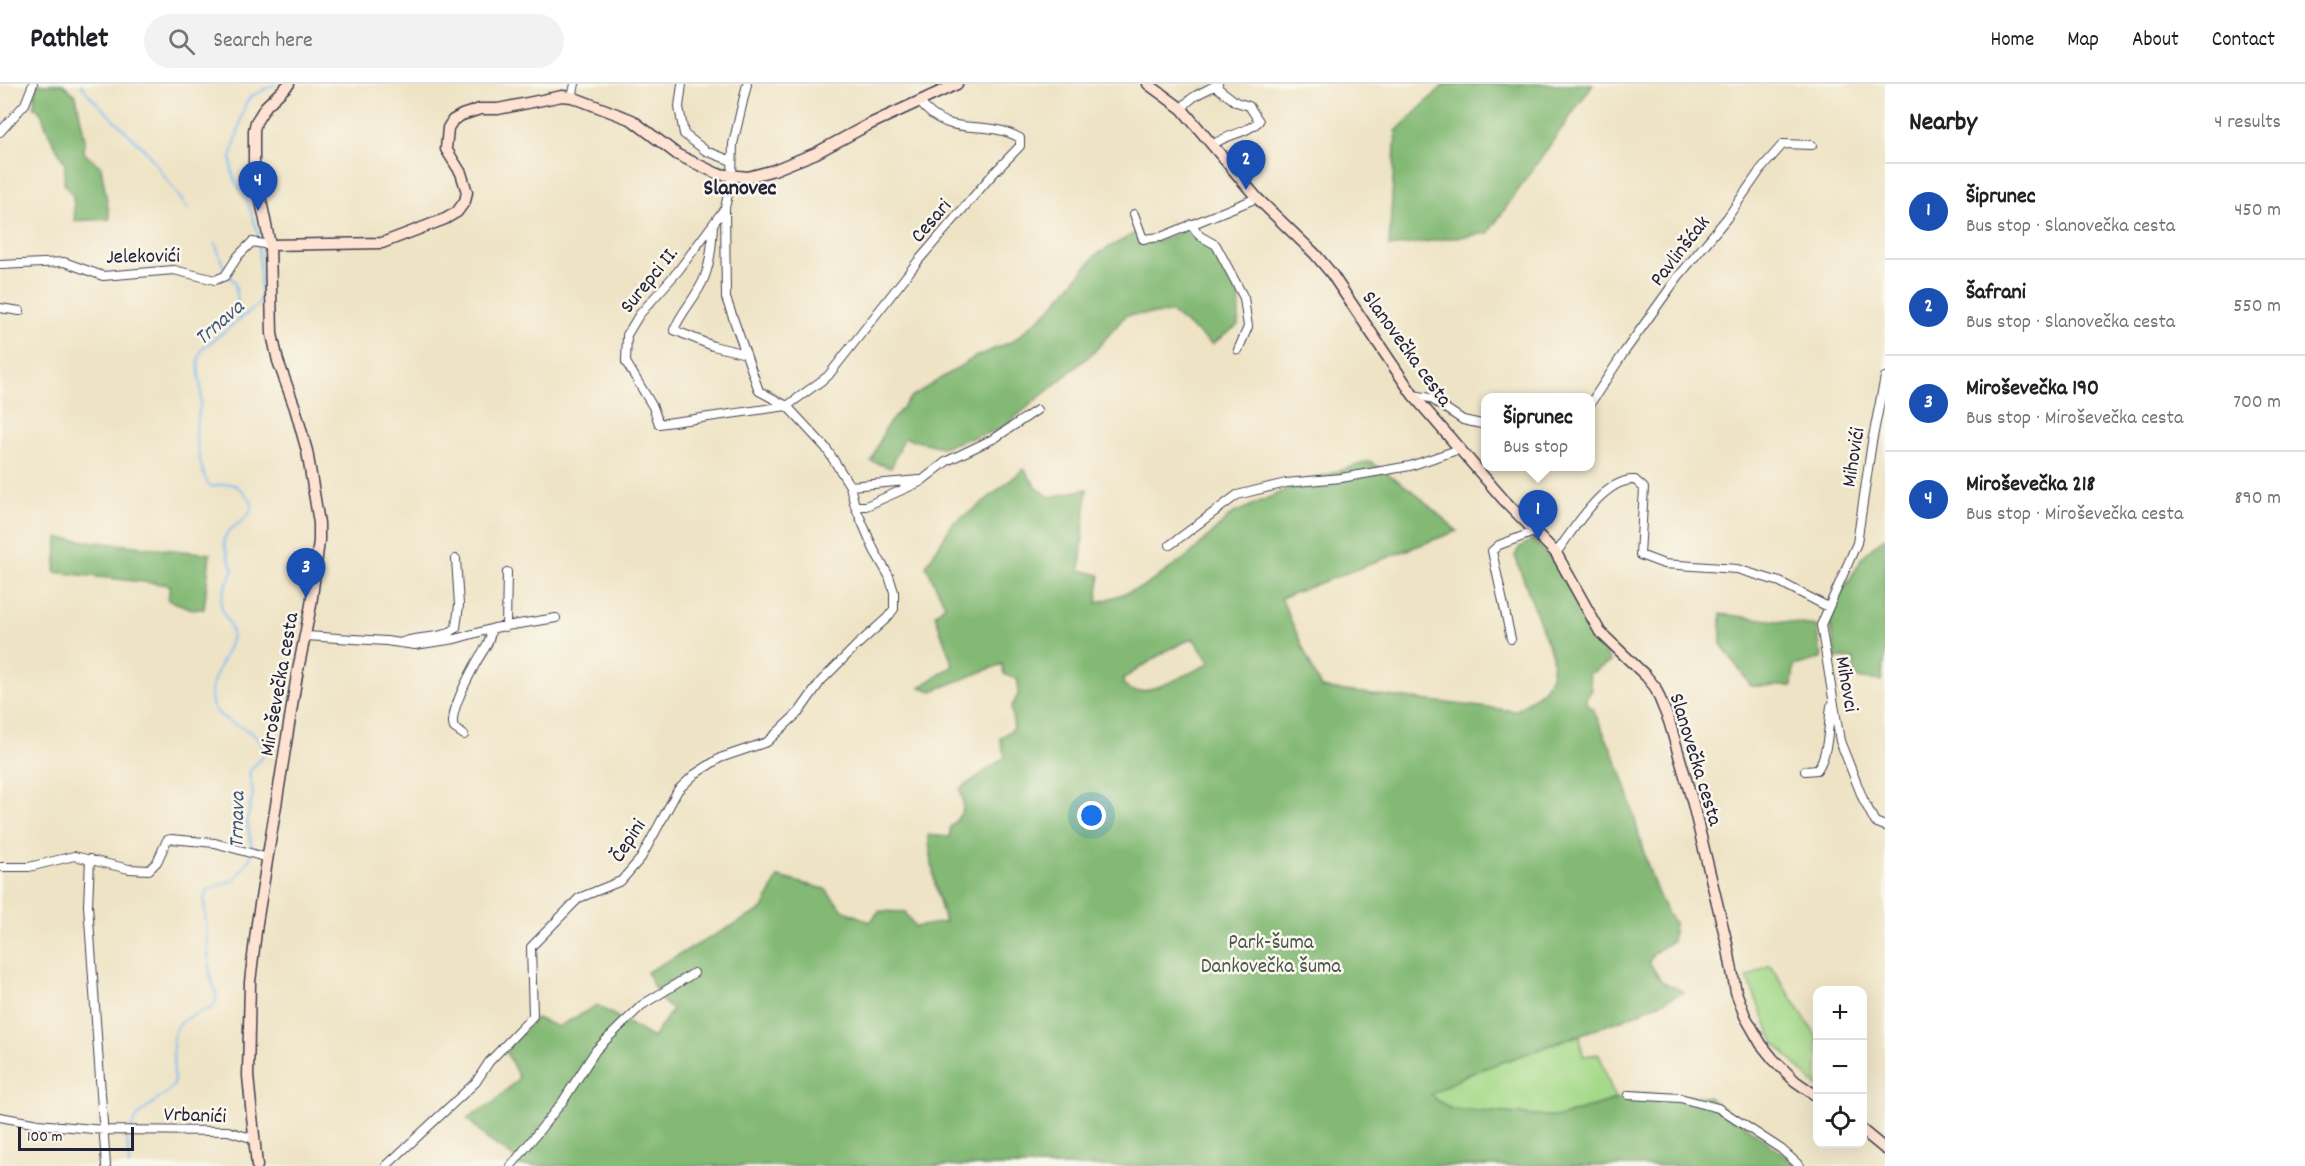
<!DOCTYPE html>
<meta charset="utf-8">
<style>
:root{--surface:#fff;--page:#f2f2f2;--text:#202124;--muted:#757577;--line:#e0e0e0;--accent:#2563eb}
body{margin:0;font-family:Dekko,sans-serif;background:var(--page);color:var(--text)}
.controls{position:absolute;right:18px;bottom:18px;display:grid;overflow:hidden;border-radius:12px;box-shadow:0 6px 24px #0002}
.controls button{width:54px;height:54px;display:grid;place-items:center;padding:0;border:0;border-bottom:2px solid var(--line);background:var(--surface);color:var(--text);font:30px sans-serif}
.scale{position:absolute;left:18px;bottom:15px;width:116px;box-sizing:border-box;padding-left:6px;border:3px solid #22223b;border-top:0;font-size:16px;line-height:21px;white-space:nowrap;color:#22223b;-webkit-text-stroke:4px #fbf7ec;paint-order:stroke}
.you{position:absolute;left:1092px;top:732px;width:21px;height:21px;margin:-15px;border:4px solid #fff;border-radius:50%;background:#1a73e8;box-shadow:0 0 0 9px #1a73e833}
.badge{display:grid;place-items:center;width:39px;height:39px;border-radius:50%;background:var(--accent);color:#fff;font-size:20px;font-weight:700}
.pin{position:absolute;translate:-50% -50px;filter:drop-shadow(0 2px 3px #0008)}
.pin::after{content:'';position:absolute;top:32px;width:21px;height:18px;background:inherit;clip-path:polygon(0 0,100% 0,50% 100%)}
.popup{position:absolute;left:1481px;top:309px;width:114px;height:78px;box-sizing:border-box;display:grid;place-content:center;border-radius:12px;background:var(--surface);filter:drop-shadow(0 2px 4px #0005);font-size:20px;white-space:nowrap;color:var(--muted)}
.popup b{font-size:22px;color:var(--text)}
.popup::after{content:'';position:absolute;left:50%;top:100%;margin-left:-12px;border:12px solid transparent;border-top-color:var(--surface)}
.list{margin:0;padding:0;list-style:none}
h2{display:flex;justify-content:space-between;align-items:center;height:78px;margin:0;padding:0 24px;font-size:26px}
h2 small{font-size:20px;font-weight:400;color:var(--muted)}
.list li{display:grid;grid-template-columns:39px 1fr auto;gap:18px;align-items:center;box-sizing:border-box;height:96px;padding:0 24px;border-top:2px solid var(--line)}
.list b{display:block;font-size:22px;white-space:nowrap}
.list p{margin:0;font-size:20px;white-space:nowrap;color:var(--muted)}
.list em{font-size:20px;font-style:normal;color:var(--muted)}
.icon{flex:none;width:33px;height:33px;fill:none;stroke:currentColor;stroke-width:2;stroke-linecap:round;stroke-linejoin:round}
.map{position:relative;flex:none;width:1885px;height:1082px;overflow:hidden}
header{display:flex;align-items:center;gap:36px;box-sizing:border-box;height:84px;padding:0 30px;background:var(--surface);border-bottom:2px solid var(--line)}
header strong{font-size:28px}
nav{display:flex;gap:33px;margin-inline-start:auto;font-size:21px}
.search{width:420px;height:54px;background:var(--page);display:flex;align-items:center;gap:15px;box-sizing:border-box;padding:0 21px;border-radius:33px;color:var(--muted);font-size:22px}
main{display:flex}
aside{flex:1;background:var(--surface)}
.map>svg:first-child{display:block}
.green{fill:#a4d989;stroke:#637e62;stroke-width:1.5}
.forest{fill:#83b975;stroke:#526e58;stroke-width:1.5;fill-rule:evenodd}
.lines{fill:none;stroke-linecap:round;stroke-linejoin:round}
.stream{stroke:#7ebdf2;stroke-width:2}
.street-casing{stroke:#413f50;stroke-width:10}
.secondary-casing{stroke:#413f50;stroke-width:13}
.street{stroke:#fff;stroke-width:8}
.secondary{stroke:#fee3d2;stroke-width:10}
.labels{text-anchor:middle;stroke-width:5;stroke-linejoin:round;paint-order:stroke}
.street-label{font-size:21px;fill:#22223b;stroke:#fbf7ec}
.park-label{font-size:21px;fill:#495952;stroke:#fbf7ec}
.neighbourhood-label{font-size:22px;font-weight:bold;fill:#22223b;stroke:#fbf7ec}
.water-label{font-size:22px;font-style:italic;fill:#42587b;stroke:#fbf7ec}
</style>
<header>
<strong>Pathlet</strong>
<div class="search"><svg class="icon" aria-label="search" viewBox="0 0 24 24"><circle cx="10" cy="10" r="6"/><path d="M15 15l6 6"/></svg>Search here</div>
<nav><a>Home</a><a>Map</a><a>About</a><a>Contact</a></nav>
</header>
<main>
<div class="map">
<svg width="1885" height="1082" viewBox="0 0 1885 1082">
<rect width="100%" height="100%" fill="#fbf7ec"/>
<filter id="ink" filterUnits="userSpaceOnUse"><feTurbulence type="fractalNoise" baseFrequency=".0167" numOctaves="2"/><feDisplacementMap in="SourceGraphic" scale="12" xChannelSelector="R" yChannelSelector="G"/><feConvolveMatrix kernelMatrix="1 2 1 2 8 2 1 2 1" color-interpolation-filters="sRGB"/></filter>
<filter id="wash" filterUnits="userSpaceOnUse"><feTurbulence type="fractalNoise" baseFrequency=".008" numOctaves="4" result="noise"/><feDisplacementMap in="SourceGraphic" scale="24" xChannelSelector="R" yChannelSelector="G"/><feGaussianBlur stdDeviation="1.35" result="paint"/><feColorMatrix in="noise" values="0 0 0 0 0 0 0 0 0 0 0 0 0 0 0 0 0 1.4 0 .05"/><feComposite in="paint" operator="in"/></filter>
<g filter="url(#wash)">
<rect width="100%" height="100%" fill="#eee3c4"/>
<path class="green" d="M1770,881L1817,953V1003L1774,958L1747,893Z
M1580,951L1583,972L1599,970L1615,1015L1560,1033L1451,1025L1429,1011L1468,990Z"/>
<path class="forest" d="M36,0H63L76,12L85,56L84,69L101,83L110,135L75,137L73,112L64,99L65,80L48,48L41,29L34,22Z
M1445,0H1593L1488,149L1389,163L1396,47Z
M1188,145L1195,154L1213,163L1228,188L1240,216L1238,241L1212,260L1172,229L1126,231L1094,268L1001,345L942,363L904,354L891,384L871,377L886,343L911,313L975,273L1013,257L1049,226L1097,170L1139,147L1140,158L1160,157Z
M1370,377L1414,408L1457,447L1281,514L1321,604L1515,627C1539,610 1556,603 1552,571L1515,472L1519,464L1533,455L1561,485L1610,578L1589,590L1592,606L1586,614L1587,620L1593,625C1603,648 1615,671 1623,694C1638,738 1647,802 1674,839L1672,857L1654,869L1649,878L1661,897L1684,908L1624,935L1468,990L1430,1011L1451,1025L1560,1033L1635,1009L1708,1013L1792,1077L1795,1082H514L516,1075L487,1055L467,1034L494,1018L519,994L505,965L536,934L558,943L597,921L653,954L672,926L659,914L647,888L763,825L778,793L825,805L843,826L870,838L879,827L905,828L915,843L945,838L935,801L928,751L950,753V743C964,728 966,725 960,705L1005,673L1000,654L1014,644L1011,624L1018,611V596L1004,590L1002,580L932,607L920,603L953,582L935,531L945,521L926,482L953,439L976,424L1024,385L1036,403L1050,413L1087,405L1080,486L1100,491L1097,519L1145,502L1188,472L1232,430L1304,398ZM1193,554L1210,579C1195,586 1145,614 1130,606C1130,606 1124,600 1123,600L1124,594L1166,567Z
M1885,453V574L1881,597L1854,594V575L1836,574L1829,529L1865,470Z
M58,454L210,470L204,525H193L168,516L170,501L55,488Z
M1721,530L1816,542L1822,574L1794,582L1792,602H1751L1721,560Z"/>
<g class="lines">
<path class="stream" d="M81,0L88,10L147,68L188,125
M215,159L225,187
M228,191L235,198L240,235
M131,1044C139,1023 161,1018 174,1001L173,953C178,934 197,930 213,923L216,918V909L210,891L204,813L208,806L234,796L251,773L252,763L247,737L253,709L249,689C254,680 262,676 265,668C255,640 233,646 217,628C200,609 224,578 230,559C237,540 222,535 221,520C221,508 229,497 233,485C230,477 224,465 224,457C226,440 251,441 252,418C238,400 234,396 211,403C203,398 197,362 196,351C195,337 202,323 201,309C201,293 194,279 203,264L258,221L261,212L258,149L246,114L236,99L232,87L231,74L245,21L250,13L275,0
M128,1049L127,1053L129,1082"/>
</g>
</g>
<g filter="url(#ink)">
<g class="lines">
<g class="street-casing">
<path id="street" d="M682,0L679,23L684,50L706,67L732,77
M572,13L575,0
M1182,25C1191,11 1204,8 1218,0
M0,48L25,20L33,0
M1214,60C1228,50 1248,49 1259,37L1249,22L1236,18L1215,2
M725,124L678,187L639,231L627,251L626,278L653,323L659,340L787,322L828,292L918,177L992,91L1020,62V54C983,33 949,57 919,17
M1134,130L1143,155L1161,153L1257,114
M1191,140L1200,152L1216,161L1244,214L1248,243L1238,266
M713,141C712,158 711,176 705,192C698,212 682,226 674,246L713,262L746,270
M0,181L64,178L103,192L174,186L215,196L225,192L238,172L252,158L270,161
M0,224L20,227
M1885,293L1872,358L1857,459L1821,541L1840,657L1863,715L1875,738L1885,742
M1413,311L1430,314L1463,336L1486,341
M1590,320L1625,267L1678,193L1727,134L1761,85L1783,60L1812,61
M850,402L919,396
M855,422H866L920,398L947,377L995,354L1037,326
M1170,461L1237,411L1286,399L1341,394L1410,382L1460,365
M1556,469C1573,447 1603,394 1635,396L1644,404L1640,471L1664,480L1737,485L1780,498L1828,523
M506,543L507,488
M306,552L386,557L415,561L455,555L494,544L556,534
M1511,555L1492,467L1499,461L1534,448
M400,559C417,551 442,556 456,544L459,521L456,475
M464,651L454,644C448,630 469,592 476,579C482,567 491,559 491,545
M1805,687L1817,686C1829,669 1828,642 1831,622
M90,775L88,821L106,1082
M0,783H29L74,772L129,785L149,786L157,778L167,756L171,755L215,759L268,774
M1629,1011L1680,1014L1718,1024L1781,1065L1800,1082
M0,1033L38,1040L104,1046L228,1047L254,1055
M386,1082L476,998L489,978L533,932L531,863L579,814L621,797L641,774L678,706L695,690L720,674L767,658L799,628L821,597L856,562L887,534L894,525V508L889,492L874,466L855,422L850,402L826,364L787,322L759,307L726,214L725,124L732,92L733,60L747,0
M511,1082L563,1017L596,966L608,954L642,921L694,889"/>
</g>
<g class="secondary-casing">
<path id="secondary" d="M1148,0L1182,25L1257,114L1315,170L1331,189L1413,311L1503,415L1556,469L1600,548L1646,592L1655,603L1669,637L1692,716L1727,860L1736,908L1745,932L1761,960L1773,975L1795,997L1818,1013
M270,161L382,159L445,135L457,128L465,117L467,108L461,89L446,65L448,44L453,36L462,31L480,25H498L562,12L572,13L632,36L678,71L718,90L748,93L774,86L816,69L868,41L957,0
M1862,1046L1885,1065
M257,1082L248,992L250,898L257,839L297,591L311,521L319,457V439L307,367L295,324L278,277L272,250L270,161L254,82V46L256,38L266,22L289,0"/>
</g>
<use href="#street" class="street"/>
<use href="#secondary" class="secondary"/>
</g>
</g>
<g class="labels">
<g class="street-label">
<text transform="translate(930 136) rotate(-49)" y="7">Cesari</text>
<text transform="translate(1679 166) rotate(-52)" y="7">Pavlinšćak</text>
<text transform="translate(143 171) rotate(-1)" y="7">Jelekovići</text>
<text transform="translate(648 195) rotate(-51)" y="7">Surepci II.</text>
<text transform="translate(1408 264) rotate(54)" y="7">Slanovečka cesta</text>
<text transform="translate(1852 373) rotate(-81)" y="7">Mihovići</text>
<text transform="translate(278 600) rotate(-80)" y="7">Miroševečka cesta</text>
<text transform="translate(1848 600) rotate(80)" y="7">Mihovci</text>
<text transform="translate(1697 675) rotate(73)" y="7">Slanovečka cesta</text>
<text transform="translate(627 756) rotate(-57)" y="7">Čepini</text>
<text transform="translate(195 1030) rotate(2)" y="7">Vrbanići</text>
</g>
<g class="park-label">
<text x="1271" y="864">Park-šuma<tspan x="1271" dy="24">Dankovečka šuma</tspan></text>
</g>
<g class="neighbourhood-label">
<text x="740" y="110">Slanovec</text>
</g>
<g class="water-label">
<text transform="translate(218 237) rotate(-41)" y="8">Trnava</text>
<text transform="translate(235 736) rotate(-89)" y="8">Trnava</text>
</g>
</g>
</svg>
<div class="controls">
<button>+</button>
<button>−</button>
<button><svg class="icon" aria-label="locate" viewBox="0 0 24 24"><circle cx="12" cy="12" r="6"/><path d="M12 2v4M12 18v4M2 12h4M18 12h4"/></svg></button>
</div>
<div class="scale">100 m</div>
<div class="you"></div>
<div class="pin badge" style="left:1538px;top:456px;background:#1a4fb4">1</div>
<div class="popup"><b>Šiprunec</b>Bus stop</div>
<div class="pin badge" style="left:1246px;top:106px;background:#1a4fb4">2</div>
<div class="pin badge" style="left:306px;top:514px;background:#1a4fb4">3</div>
<div class="pin badge" style="left:258px;top:127px;background:#1a4fb4">4</div>
</div>
<aside>
<h2>Nearby<small>4 results</small></h2>
<ul class="list">
<li><span class="badge" style="background:#1a4fb4">1</span><div><b>Šiprunec</b><p>Bus stop · Slanovečka cesta</p></div><em>450 m</em></li>
<li><span class="badge" style="background:#1a4fb4">2</span><div><b>Šafrani</b><p>Bus stop · Slanovečka cesta</p></div><em>550 m</em></li>
<li><span class="badge" style="background:#1a4fb4">3</span><div><b>Miroševečka 190</b><p>Bus stop · Miroševečka cesta</p></div><em>700 m</em></li>
<li><span class="badge" style="background:#1a4fb4">4</span><div><b>Miroševečka 218</b><p>Bus stop · Miroševečka cesta</p></div><em>890 m</em></li>
</ul>
</aside>
</main>
